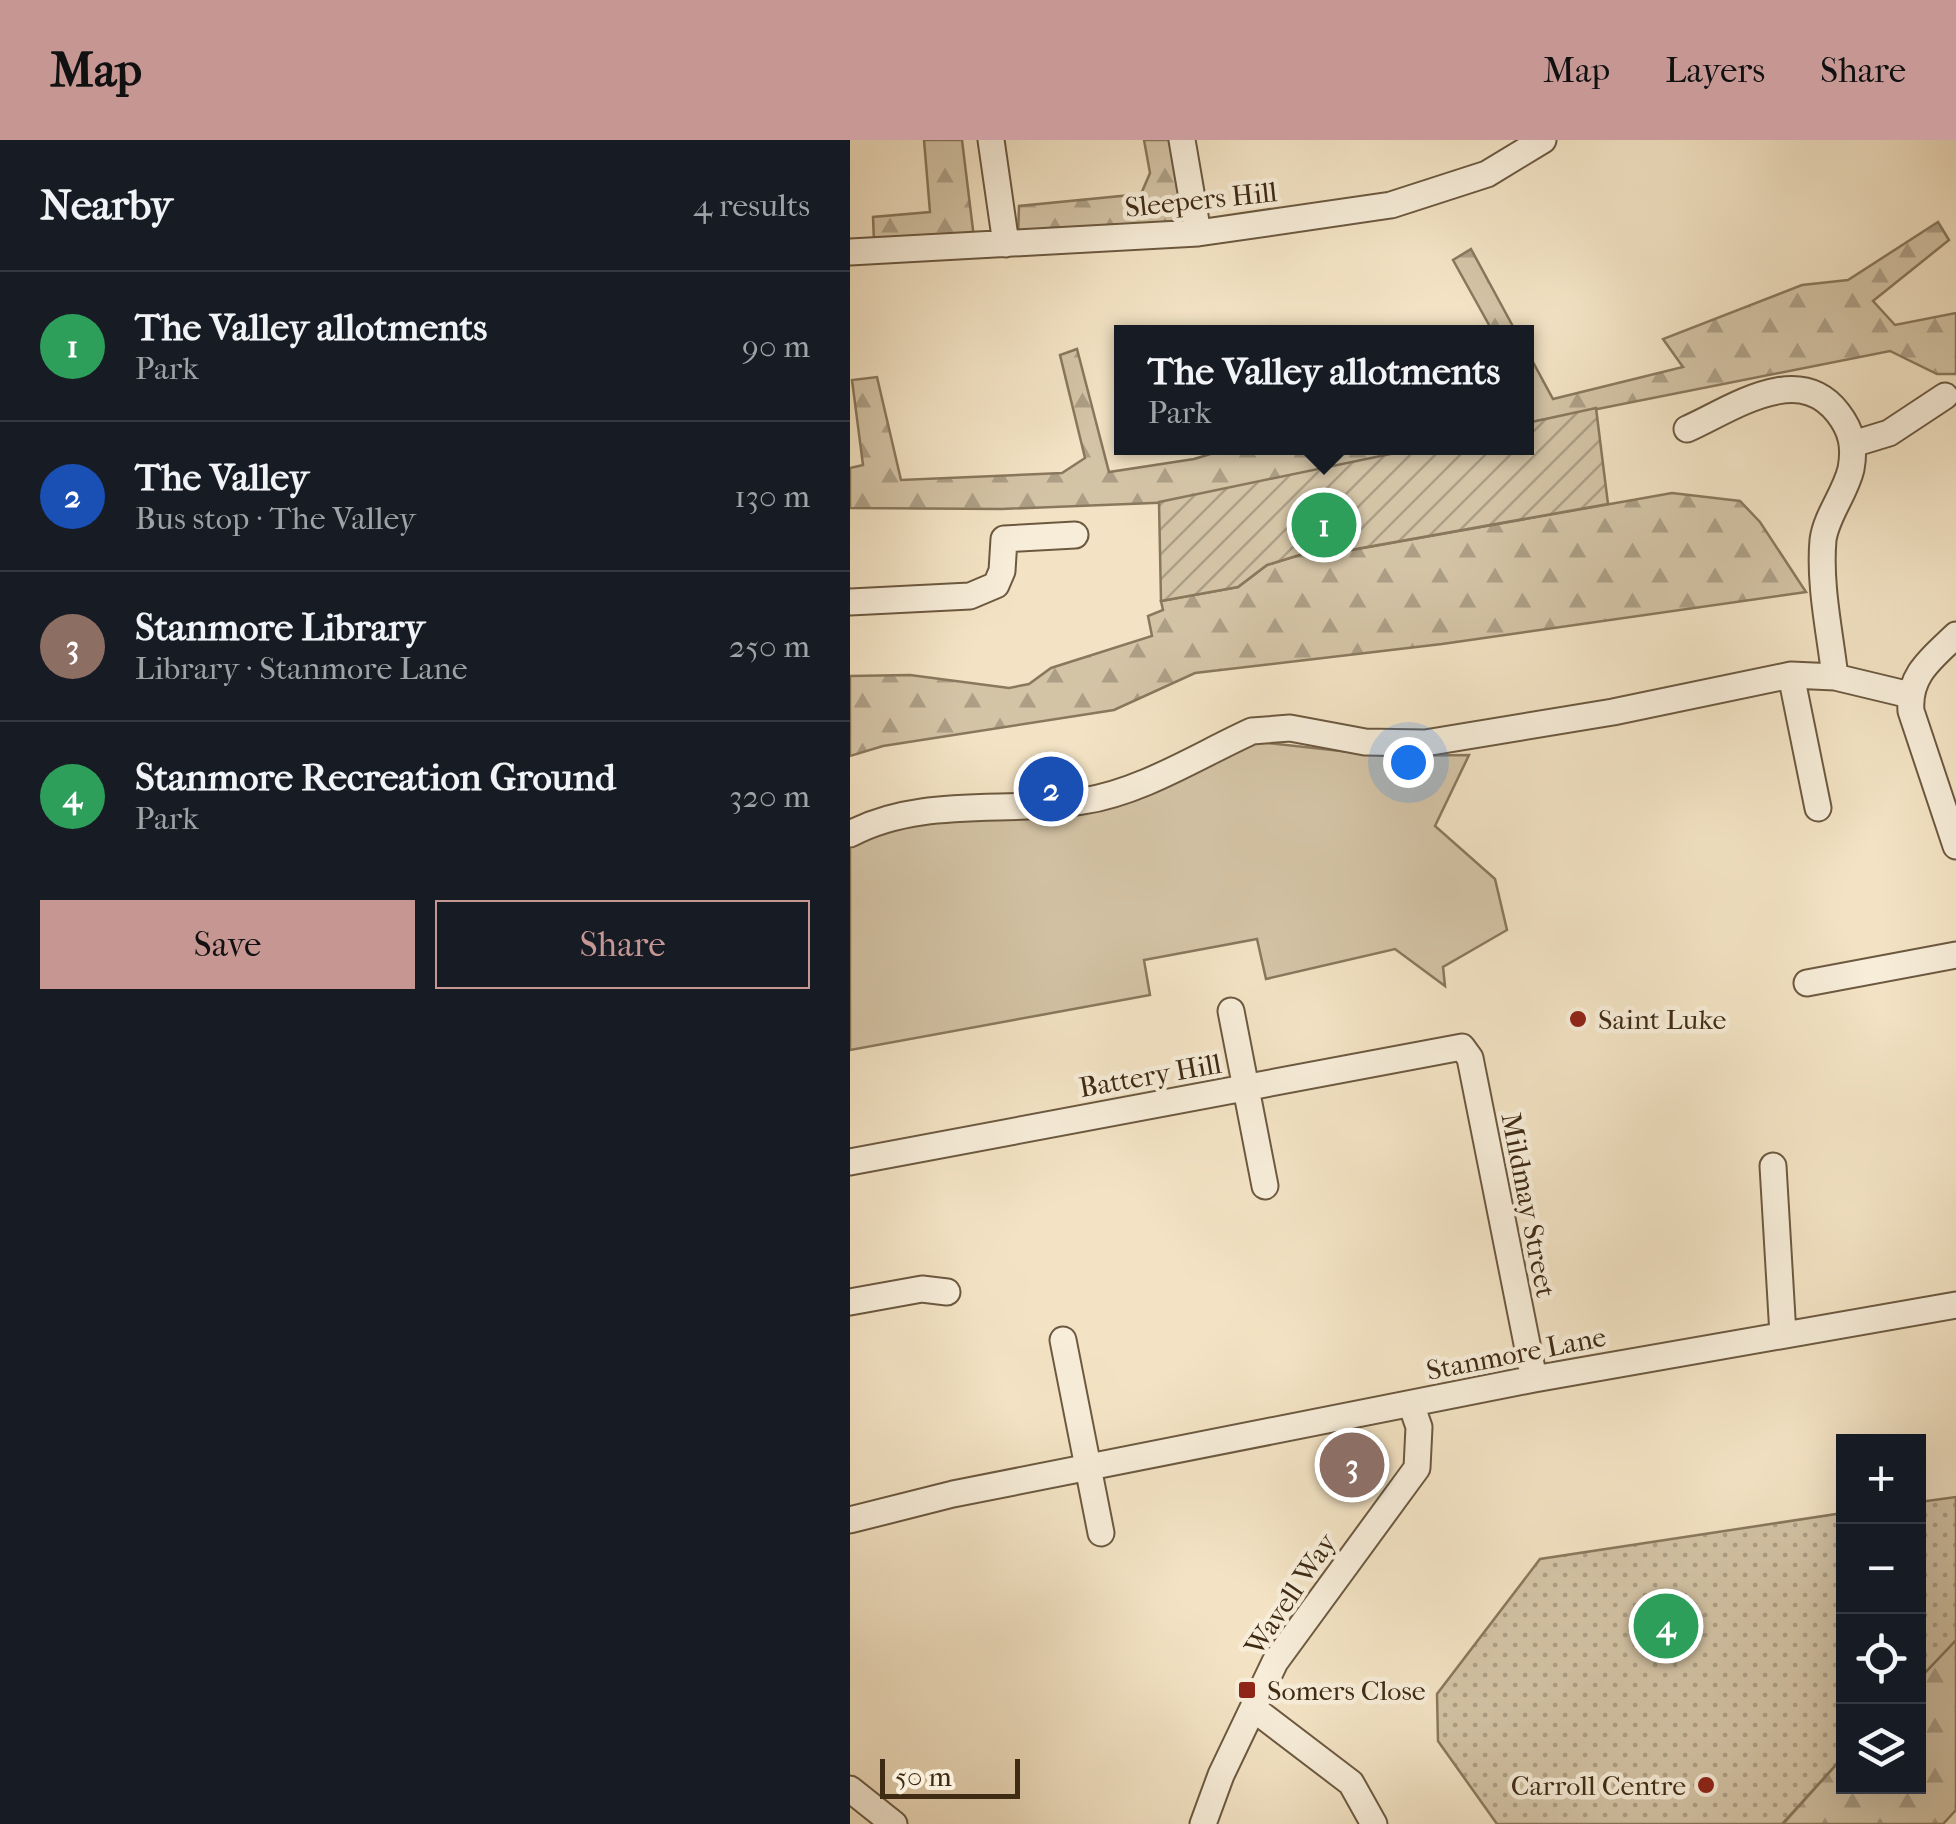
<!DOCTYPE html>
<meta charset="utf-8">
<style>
:root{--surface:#171b24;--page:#20242c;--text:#f1f3f6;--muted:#9ea1a6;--line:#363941;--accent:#c59692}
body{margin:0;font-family:"IM FELL French Canon",serif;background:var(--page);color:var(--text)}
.controls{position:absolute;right:30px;bottom:30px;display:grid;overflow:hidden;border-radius:0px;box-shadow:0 10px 40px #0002}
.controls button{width:90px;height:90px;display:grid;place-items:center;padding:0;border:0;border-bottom:2px solid var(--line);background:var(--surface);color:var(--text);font:50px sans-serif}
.scale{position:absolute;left:30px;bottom:25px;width:140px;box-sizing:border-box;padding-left:10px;border:5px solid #3f2b14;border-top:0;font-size:28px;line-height:35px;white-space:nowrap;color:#3f2b14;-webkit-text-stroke:8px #f7edd9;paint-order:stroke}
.you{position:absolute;left:558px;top:622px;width:35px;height:35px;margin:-25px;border:8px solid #fff;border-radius:50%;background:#1a73e8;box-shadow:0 0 0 15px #1a73e833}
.badge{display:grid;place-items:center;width:65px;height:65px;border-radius:50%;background:var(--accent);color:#fff;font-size:32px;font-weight:700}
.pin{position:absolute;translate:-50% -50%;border:5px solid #fff;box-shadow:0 2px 10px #0006}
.popup{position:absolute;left:264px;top:185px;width:420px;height:130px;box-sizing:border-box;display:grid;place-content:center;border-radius:0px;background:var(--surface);filter:drop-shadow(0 2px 8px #0005);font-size:32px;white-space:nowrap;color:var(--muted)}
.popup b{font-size:38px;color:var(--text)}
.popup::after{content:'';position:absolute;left:50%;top:100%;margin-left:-20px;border:20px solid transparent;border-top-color:var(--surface)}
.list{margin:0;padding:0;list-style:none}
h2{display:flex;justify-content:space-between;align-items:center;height:130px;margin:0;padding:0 40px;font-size:42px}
h2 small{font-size:32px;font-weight:400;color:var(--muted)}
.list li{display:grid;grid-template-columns:65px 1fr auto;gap:30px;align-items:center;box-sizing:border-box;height:150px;padding:0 40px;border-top:2px solid var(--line)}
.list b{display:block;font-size:38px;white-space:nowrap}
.list p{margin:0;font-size:32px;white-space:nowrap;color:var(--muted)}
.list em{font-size:32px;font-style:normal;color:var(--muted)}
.actions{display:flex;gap:20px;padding:30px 40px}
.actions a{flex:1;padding:22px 0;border:2px solid var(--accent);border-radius:0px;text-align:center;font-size:35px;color:var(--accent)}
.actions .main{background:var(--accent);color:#111}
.icon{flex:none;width:55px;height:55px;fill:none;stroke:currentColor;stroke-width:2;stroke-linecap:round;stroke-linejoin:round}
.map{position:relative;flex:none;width:1106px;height:1684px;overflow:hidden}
header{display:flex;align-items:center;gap:60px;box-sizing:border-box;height:140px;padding:0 50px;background:var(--accent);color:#111}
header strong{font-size:48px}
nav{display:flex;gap:55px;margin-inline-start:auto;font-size:35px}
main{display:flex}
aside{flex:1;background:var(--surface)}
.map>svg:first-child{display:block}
.grass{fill:#d4c4a6;stroke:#8a785d;stroke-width:2.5}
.forest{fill:url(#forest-firs);stroke:#8a785d;stroke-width:2.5}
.park{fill:url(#park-dots);stroke:#8a785d;stroke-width:2.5}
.garden{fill:url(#garden-furrows);stroke:#8a785d;stroke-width:2.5}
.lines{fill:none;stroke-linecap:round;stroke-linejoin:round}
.minor-casing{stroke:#6c5940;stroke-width:29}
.minor{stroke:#f7edd9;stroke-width:25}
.poi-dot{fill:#8f2418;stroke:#f7edd9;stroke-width:4}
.labels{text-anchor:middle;stroke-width:9;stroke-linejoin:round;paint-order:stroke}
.street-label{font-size:28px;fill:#3f2b14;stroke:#f7edd9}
.poi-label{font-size:28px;fill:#3f2b14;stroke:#f7edd9;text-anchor:start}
</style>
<header>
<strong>Map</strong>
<nav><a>Map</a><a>Layers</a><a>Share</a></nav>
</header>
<main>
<aside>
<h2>Nearby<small>4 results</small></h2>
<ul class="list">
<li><span class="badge" style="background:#2e9e5b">1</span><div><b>The Valley allotments</b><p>Park</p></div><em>90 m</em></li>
<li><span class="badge" style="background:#1a4fb4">2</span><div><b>The Valley</b><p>Bus stop · The Valley</p></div><em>130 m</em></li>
<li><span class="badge" style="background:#8d6e63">3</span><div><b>Stanmore Library</b><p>Library · Stanmore Lane</p></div><em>250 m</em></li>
<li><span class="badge" style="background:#2e9e5b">4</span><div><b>Stanmore Recreation Ground</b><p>Park</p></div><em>320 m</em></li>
</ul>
<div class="actions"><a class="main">Save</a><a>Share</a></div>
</aside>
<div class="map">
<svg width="1106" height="1684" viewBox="0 0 1106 1684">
<defs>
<pattern id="forest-firs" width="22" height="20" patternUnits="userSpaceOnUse" patternTransform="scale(2.5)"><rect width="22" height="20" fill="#d4c4a6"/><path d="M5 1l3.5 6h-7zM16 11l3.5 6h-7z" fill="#ad9f86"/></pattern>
<pattern id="park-dots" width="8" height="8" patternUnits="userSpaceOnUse" patternTransform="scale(2.5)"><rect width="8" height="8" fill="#d4c4a6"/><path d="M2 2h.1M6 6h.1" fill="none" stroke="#ad9f86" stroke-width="1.8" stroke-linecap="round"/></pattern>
<pattern id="garden-furrows" width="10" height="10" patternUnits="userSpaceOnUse" patternTransform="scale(2.5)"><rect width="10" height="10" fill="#d4c4a6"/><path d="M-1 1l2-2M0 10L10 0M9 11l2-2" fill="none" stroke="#ad9f86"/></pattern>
</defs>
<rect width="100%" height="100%" fill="#f3e3c4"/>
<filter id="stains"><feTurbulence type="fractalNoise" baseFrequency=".002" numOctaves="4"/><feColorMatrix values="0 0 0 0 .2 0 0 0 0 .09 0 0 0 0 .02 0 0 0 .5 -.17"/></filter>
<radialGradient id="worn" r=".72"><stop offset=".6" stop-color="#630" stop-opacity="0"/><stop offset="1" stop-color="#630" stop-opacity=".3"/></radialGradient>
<path class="grass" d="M409,602L537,616L619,615L585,686L645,739L657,790L593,827L595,846L545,809L416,839L407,799L294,820L300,855L0,910V706C45,682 92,684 141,674C230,658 324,633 409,602Z"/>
<path class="forest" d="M74,0H112L124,98L24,102L23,77L80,72Z
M294,0H325L338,82L168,96L169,66L291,54L300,33Z
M1088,82L1099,100L1023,161L1045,185L1106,173V234H1087L1040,211L677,283V211L703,259L833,227L813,199L952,145L998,140Z
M621,109L666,192H643L603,120Z
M227,209L259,332L344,319L380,308H569L328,362L152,369L0,368V328L13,325L2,240L27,237L51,340L212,333L235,318L210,215Z
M822,353L890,361L910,382L956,452L592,504L345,533L264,570L33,606L0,616V536L60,535L159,548L179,544L201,528L302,496L298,476L313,470L311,461L388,447L417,425L476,407L479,414Z
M1106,1500V1670L1093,1684H933L993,1617L994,1646H1068L1069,1539Z"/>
<path class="park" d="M1106,1357V1500L1069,1539V1362Z
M993,1373V1617L932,1684H647L588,1601L587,1554L690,1419Z"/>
<path class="garden" d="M746,268L758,364L478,414L475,407L417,425L388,447L311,461L309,362L569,308H676L677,283Z"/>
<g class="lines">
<g class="minor-casing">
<path id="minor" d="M141,0L156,104
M332,0L348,93
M0,112L348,93L541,65L637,34L693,0
M837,289C882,269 948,221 988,273C1002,291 1005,307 1001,329C995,354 976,376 973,400C969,445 980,493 985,537
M1003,304L1039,293L1095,256
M0,462L120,456L146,445L152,431L154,399L225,395
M1106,495C1082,518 1058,535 1061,571L1106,706
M941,535L968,668
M0,694C71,656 157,674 233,661C292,652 349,615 402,591L440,588L515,602L575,603L763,572L941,535L985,537L1060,555
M957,843L1106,815
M381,871L415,1046
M0,1022L612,907L620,918L684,1239
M923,1026L933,1195
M0,1162L72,1149L97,1152
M213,1200L251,1393
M0,1380L103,1354L684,1239L1106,1165
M404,1569L501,1643L524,1684
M0,1649L44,1684
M353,1684L371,1635L425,1522L567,1328L569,1287L561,1264"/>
</g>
<use href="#minor" class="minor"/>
</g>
<g class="poi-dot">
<circle cx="728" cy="879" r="10"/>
<rect x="387" y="1540" width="20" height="20" rx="5"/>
<circle cx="856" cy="1645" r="10"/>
</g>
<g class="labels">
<g class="street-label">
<text transform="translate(351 59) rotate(-6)" y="10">Sleepers Hill</text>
<text transform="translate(300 935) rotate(-10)" y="10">Battery Hill</text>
<text transform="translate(679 1065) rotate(79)" y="10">Mildmay Street</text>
<text transform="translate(666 1213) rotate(-11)" y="10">Stanmore Lane</text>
<text transform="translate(440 1454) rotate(-56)" y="10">Wavell Way</text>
</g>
<g class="poi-label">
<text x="748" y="889">Saint Luke</text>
<text x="417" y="1560">Somers Close</text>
<text x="836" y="1655" text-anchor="end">Carroll Centre</text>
</g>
</g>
<rect width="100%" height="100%" filter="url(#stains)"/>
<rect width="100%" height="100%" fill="url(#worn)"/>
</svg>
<div class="controls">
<button>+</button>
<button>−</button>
<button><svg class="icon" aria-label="locate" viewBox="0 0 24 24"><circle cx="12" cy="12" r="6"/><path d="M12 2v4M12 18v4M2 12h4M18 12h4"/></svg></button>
<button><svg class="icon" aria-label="layers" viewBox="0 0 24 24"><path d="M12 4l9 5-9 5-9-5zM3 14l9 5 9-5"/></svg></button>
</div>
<div class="scale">50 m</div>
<div class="you"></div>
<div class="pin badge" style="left:474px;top:385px;background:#2e9e5b">1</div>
<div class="popup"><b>The Valley allotments</b>Park</div>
<div class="pin badge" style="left:201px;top:649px;background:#1a4fb4">2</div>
<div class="pin badge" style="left:502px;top:1325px;background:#8d6e63">3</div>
<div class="pin badge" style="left:816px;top:1486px;background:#2e9e5b">4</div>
</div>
</main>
